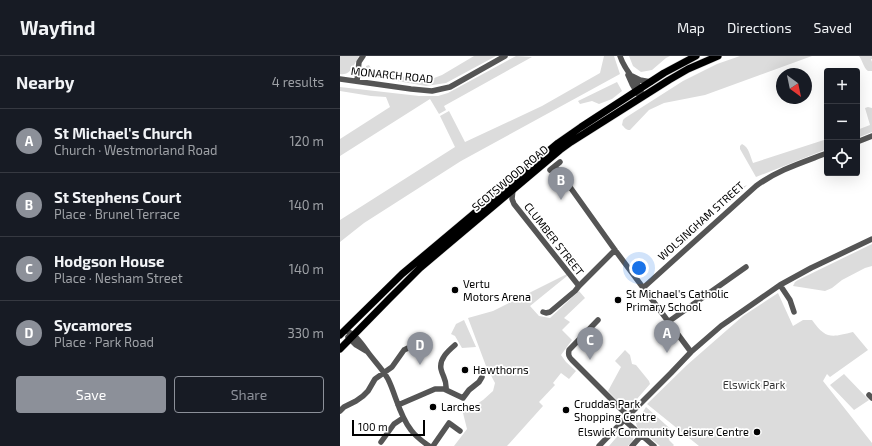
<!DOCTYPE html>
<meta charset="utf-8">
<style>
:root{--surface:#171b24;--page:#242831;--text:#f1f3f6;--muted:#9ea1a6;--line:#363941;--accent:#8c9099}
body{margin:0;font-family:"Exo 2",sans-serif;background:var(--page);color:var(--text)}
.controls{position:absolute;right:12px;top:12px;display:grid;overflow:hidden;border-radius:4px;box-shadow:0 4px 16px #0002}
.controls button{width:36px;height:36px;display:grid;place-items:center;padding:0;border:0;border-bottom:1px solid var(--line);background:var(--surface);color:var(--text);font:20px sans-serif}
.compass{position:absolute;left:436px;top:12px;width:36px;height:36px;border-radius:50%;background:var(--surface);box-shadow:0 4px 16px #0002;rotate:147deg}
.scale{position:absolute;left:12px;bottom:10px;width:73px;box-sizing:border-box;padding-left:4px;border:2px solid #000;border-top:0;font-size:11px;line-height:14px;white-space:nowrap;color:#000;-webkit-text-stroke:3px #fff;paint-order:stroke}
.you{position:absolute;left:299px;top:212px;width:14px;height:14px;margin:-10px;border:3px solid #fff;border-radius:50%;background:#1a73e8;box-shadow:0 0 0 6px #1a73e833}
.badge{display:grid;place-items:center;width:26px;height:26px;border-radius:50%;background:var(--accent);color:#fff;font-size:13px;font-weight:700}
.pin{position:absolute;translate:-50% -33px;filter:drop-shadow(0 1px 2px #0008)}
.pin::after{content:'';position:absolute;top:21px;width:14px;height:12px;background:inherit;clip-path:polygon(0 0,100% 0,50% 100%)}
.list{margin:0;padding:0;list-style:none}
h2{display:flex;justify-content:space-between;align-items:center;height:52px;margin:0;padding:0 16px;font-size:17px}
h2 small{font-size:13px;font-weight:400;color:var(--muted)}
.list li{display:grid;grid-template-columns:26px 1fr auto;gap:12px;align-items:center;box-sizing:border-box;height:64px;padding:0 16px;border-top:1px solid var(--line)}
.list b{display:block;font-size:15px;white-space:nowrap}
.list p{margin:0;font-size:13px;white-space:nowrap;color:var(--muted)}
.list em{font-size:13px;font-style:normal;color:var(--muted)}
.actions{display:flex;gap:8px;padding:12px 16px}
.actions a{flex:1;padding:9px 0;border:1px solid var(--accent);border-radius:4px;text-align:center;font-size:14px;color:var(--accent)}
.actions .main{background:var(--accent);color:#fff}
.icon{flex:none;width:22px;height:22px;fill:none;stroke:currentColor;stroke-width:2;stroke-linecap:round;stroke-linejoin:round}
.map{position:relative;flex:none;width:532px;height:390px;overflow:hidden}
header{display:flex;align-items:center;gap:24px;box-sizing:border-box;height:56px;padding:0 20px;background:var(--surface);border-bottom:1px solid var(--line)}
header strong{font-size:19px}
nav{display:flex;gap:22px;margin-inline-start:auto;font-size:14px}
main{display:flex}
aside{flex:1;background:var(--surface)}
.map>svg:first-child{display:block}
.green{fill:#dcdcdc}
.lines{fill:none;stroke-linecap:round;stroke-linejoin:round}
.major-casing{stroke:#dbdbdb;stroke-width:8}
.minor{stroke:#555;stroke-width:5.5}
.major{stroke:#000;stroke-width:7}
.poi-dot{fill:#000;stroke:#fff;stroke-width:1.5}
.labels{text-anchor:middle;stroke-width:3.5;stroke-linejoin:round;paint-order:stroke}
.street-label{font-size:11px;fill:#000;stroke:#fff}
.poi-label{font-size:11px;fill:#000;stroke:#fff;text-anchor:start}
.park-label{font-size:11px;fill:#333;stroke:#fff}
</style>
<header>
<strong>Wayfind</strong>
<nav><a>Map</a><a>Directions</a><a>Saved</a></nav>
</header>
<main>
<aside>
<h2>Nearby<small>4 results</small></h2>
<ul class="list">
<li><span class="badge">A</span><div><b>St Michael's Church</b><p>Church · Westmorland Road</p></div><em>120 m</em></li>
<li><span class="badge">B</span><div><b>St Stephens Court</b><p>Place · Brunel Terrace</p></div><em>140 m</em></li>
<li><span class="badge">C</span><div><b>Hodgson House</b><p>Place · Nesham Street</p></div><em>140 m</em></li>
<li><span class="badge">D</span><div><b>Sycamores</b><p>Place · Park Road</p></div><em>330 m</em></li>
</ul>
<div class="actions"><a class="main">Save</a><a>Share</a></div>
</aside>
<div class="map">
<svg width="532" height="390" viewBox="0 0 532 390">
<rect width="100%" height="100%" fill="#fff"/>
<path class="green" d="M0,0H19C14,8 11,20 0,18Z
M134,0H156L106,27L86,30L34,21L26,18V10L29,9L32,14L58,20L89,24L102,19Z
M176,0L192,1L104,50L106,54L99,58L90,43L0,100V83L50,51L46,41L31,40L0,35V31L79,40H98L108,37Z
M264,0H274L280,18L121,105L24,167L0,186V164L115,91L100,60L109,55L125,86L202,50L260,17Z
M289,0H330L326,2L312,14L301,16L293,10Z
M400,0H472L365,39L324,47L309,54L290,74C286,74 285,72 282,69L283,64L285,62L343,25L377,8Z
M519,0H532V3H531L532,6V15H528C523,11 523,5 519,0Z
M277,26L282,35L272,43L259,48L252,45L240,48L238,45Z
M528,51L532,52V76L517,82V74L530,69L525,52Z
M487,83V93L416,121L400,93V90L402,88C409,91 410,100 413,107Z
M407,129L391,146L385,138Z
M532,188V210L525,212L502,224L492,232L485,235L453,230L455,226L458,224Z
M227,218V220L190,250L199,260L210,262L239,235L245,242L224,262L230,266L222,274L232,284L221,299L226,306L236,315L229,323L221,317L213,327L215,329L199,346L203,350L167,390H114L127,373L123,357L143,344L153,335L155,327L146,310L128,262L153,255Z
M438,237L453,270L463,264H472C486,284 492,281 513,276L528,294L490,321L487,318L483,325L532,387V390H359L307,348L347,309L403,260Z
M124,264L136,291L122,292L115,280L111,278L116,268Z
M285,294L290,299L292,308L296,309L309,325L310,328L290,351L284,352L268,335L281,311L275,305Z
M504,318L529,344L514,354L490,329Z
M306,351L335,377L329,384L334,389L333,390H320L297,371L295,363L301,359Z
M282,375C288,374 290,375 294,380L293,384L288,390H269Z"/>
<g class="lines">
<g class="major-casing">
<path id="major" d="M0,279L62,218L218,87L241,71L324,17L356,0
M0,293L48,244L80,212L220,94L231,86L329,24L348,13L378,0"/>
</g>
<path class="minor" d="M280,0C284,13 293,22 301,33V36
M288,19L292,28L298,38
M292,20L300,24L311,26
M0,23L71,33L92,35L110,31L165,0
M17,25L19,6L23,0
M517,86L532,80
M215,110L275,194L351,296
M210,114L220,106
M173,133L172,143L174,148L239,230L275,194
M440,229L450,244L454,256
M303,232L416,130C438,114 461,107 487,97
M203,256L206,257L210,256L235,235L239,230
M258,264L229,294C228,299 229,301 232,304L288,360
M328,266L406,211
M5,274C15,278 21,287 27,295C34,305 42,312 48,323C56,339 59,359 71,374C76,381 82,385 89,390
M8,281L16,289L26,295
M106,334C107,323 103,322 101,313C99,303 108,295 115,289
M529,339L532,342
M58,349L95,333H104L123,342L129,334L139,326L142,321
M0,355L4,351L16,345L23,340L28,335L35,323L52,311L64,294L74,289L84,287
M284,364L314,390
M41,386L54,368L63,362
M93,390L109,367L120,375
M259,390L284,364L331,317L351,296L381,270L440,229L471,212L532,183
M292,390L301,380"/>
<use href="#major" class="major"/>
</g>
<g class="poi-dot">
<circle cx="115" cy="234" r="4"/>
<circle cx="278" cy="244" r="4"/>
<circle cx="125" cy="314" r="4"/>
<circle cx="93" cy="351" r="4"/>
<circle cx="226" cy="354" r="4"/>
<circle cx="417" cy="376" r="4"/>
</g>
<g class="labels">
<g class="street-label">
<text transform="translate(52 19) rotate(6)" y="4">MONARCH ROAD</text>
<text transform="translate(170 122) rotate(-40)" y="4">SCOTSWOOD ROAD</text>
<text transform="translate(361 165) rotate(-42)" y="4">WOLSINGHAM STREET</text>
<text transform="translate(214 183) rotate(52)" y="4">CLUMBER STREET</text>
</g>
<g class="poi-label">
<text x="123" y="232">Vertu<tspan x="123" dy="13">Motors Arena</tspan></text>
<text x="286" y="242">St Michael's Catholic<tspan x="286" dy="13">Primary School</tspan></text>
<text x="133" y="318">Hawthorns</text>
<text x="234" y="352">Cruddas Park<tspan x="234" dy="13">Shopping Centre</tspan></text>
<text x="101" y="355">Larches</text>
<text x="409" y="380" text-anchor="end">Elswick Community Leisure Centre</text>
</g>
<g class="park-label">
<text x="414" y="333">Elswick Park</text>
</g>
</g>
</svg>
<div class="controls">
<button>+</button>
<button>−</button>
<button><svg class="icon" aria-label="locate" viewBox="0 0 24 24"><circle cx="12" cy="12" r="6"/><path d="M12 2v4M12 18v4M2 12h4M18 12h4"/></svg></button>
</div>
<svg class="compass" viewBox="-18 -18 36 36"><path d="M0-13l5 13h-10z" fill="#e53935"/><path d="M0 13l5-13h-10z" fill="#9ea1a6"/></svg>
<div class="scale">100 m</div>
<div class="you"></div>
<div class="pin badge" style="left:327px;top:297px">A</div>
<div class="pin badge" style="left:221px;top:144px">B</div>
<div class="pin badge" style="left:250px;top:304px">C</div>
<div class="pin badge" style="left:80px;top:309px">D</div>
</div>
</main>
